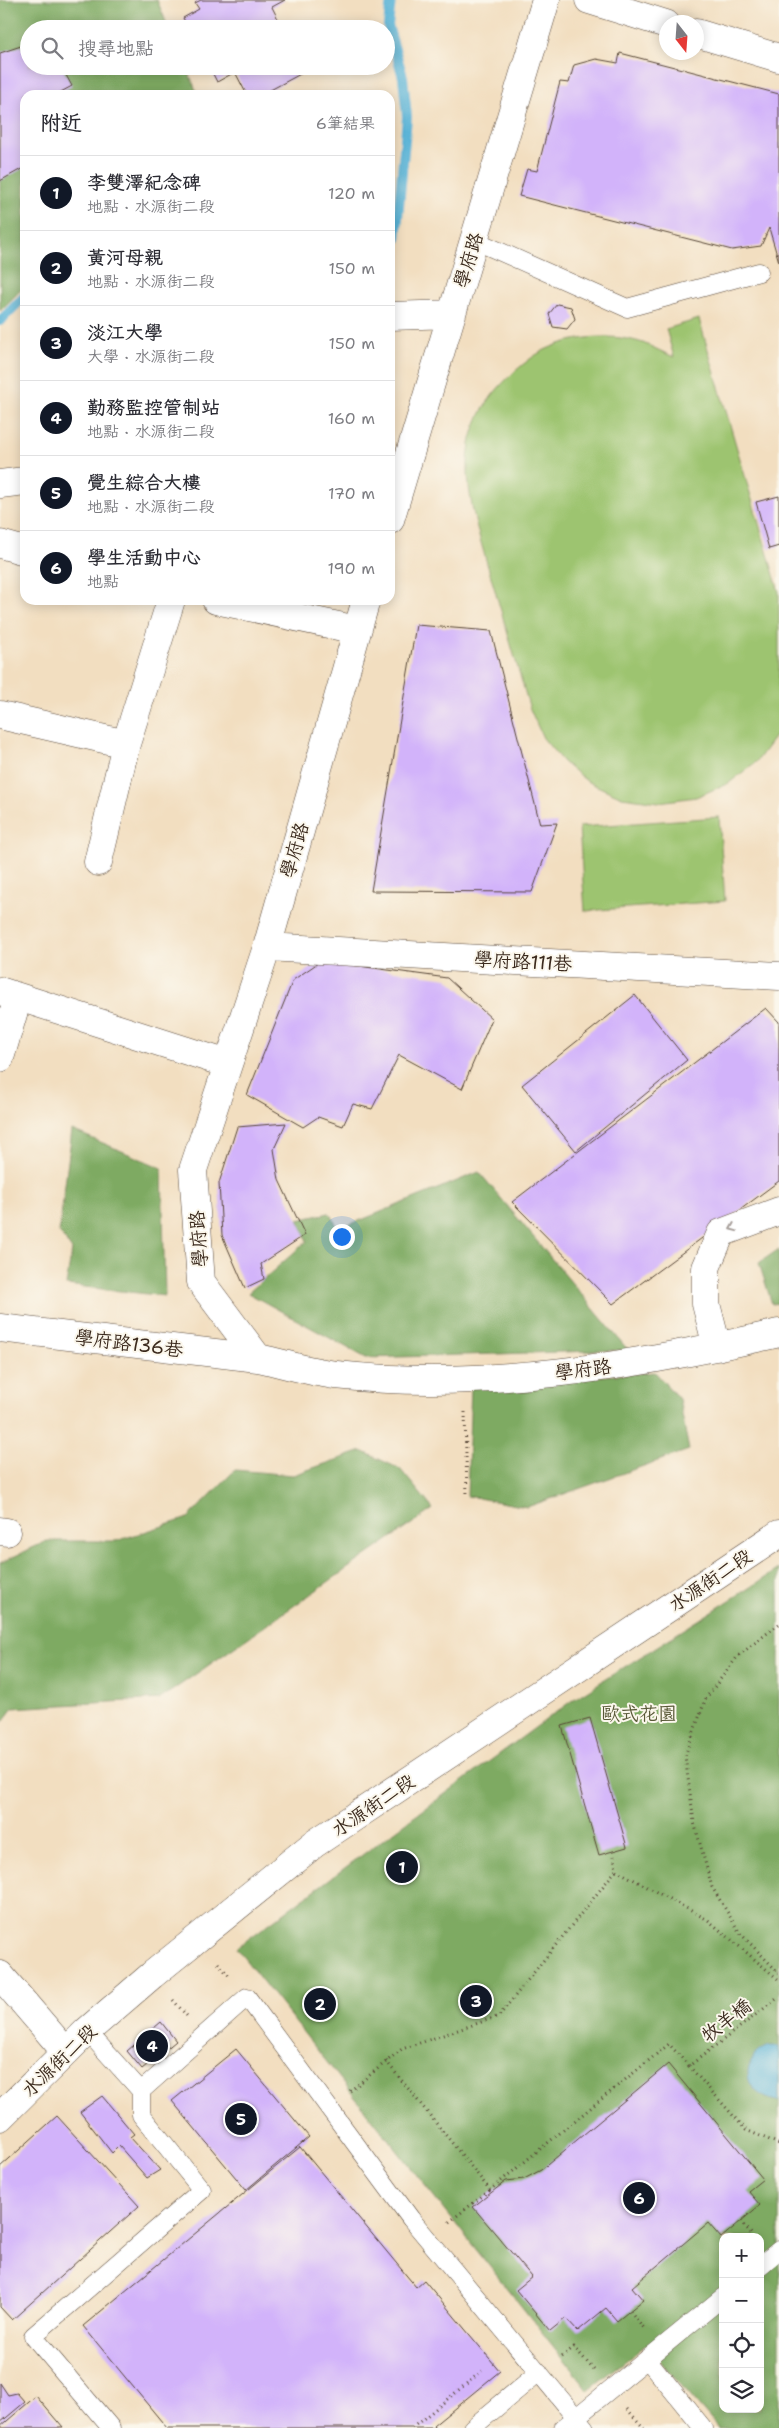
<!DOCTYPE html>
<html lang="zh-TW">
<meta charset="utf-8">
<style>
:root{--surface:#fff;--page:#f7f7f7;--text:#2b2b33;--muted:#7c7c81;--line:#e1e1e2;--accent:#111827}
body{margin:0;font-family:"Shantell Sans","LXGW WenKai TC",sans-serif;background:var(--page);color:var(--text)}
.controls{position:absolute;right:15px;bottom:15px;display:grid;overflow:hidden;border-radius:10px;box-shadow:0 2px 12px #0003}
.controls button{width:45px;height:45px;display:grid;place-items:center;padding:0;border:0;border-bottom:1px solid var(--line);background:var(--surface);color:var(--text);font:25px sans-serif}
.compass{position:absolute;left:659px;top:15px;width:45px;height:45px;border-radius:50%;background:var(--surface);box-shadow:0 2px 12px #0003;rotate:163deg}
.you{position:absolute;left:341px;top:1236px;width:18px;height:18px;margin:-12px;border:4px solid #fff;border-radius:50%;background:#1a73e8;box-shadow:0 0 0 8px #1a73e833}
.badge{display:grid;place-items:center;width:32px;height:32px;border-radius:50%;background:var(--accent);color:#fff;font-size:16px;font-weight:700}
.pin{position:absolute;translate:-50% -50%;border:2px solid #fff;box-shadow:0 1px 5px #0006}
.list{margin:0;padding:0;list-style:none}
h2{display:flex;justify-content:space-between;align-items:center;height:65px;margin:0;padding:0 20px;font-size:21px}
h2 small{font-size:16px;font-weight:400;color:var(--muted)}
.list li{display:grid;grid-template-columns:32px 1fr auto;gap:15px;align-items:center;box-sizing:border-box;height:75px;padding:0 20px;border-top:1px solid var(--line)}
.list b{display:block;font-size:19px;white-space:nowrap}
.list p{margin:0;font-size:16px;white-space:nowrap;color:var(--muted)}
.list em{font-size:16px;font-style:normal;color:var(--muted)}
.icon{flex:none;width:28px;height:28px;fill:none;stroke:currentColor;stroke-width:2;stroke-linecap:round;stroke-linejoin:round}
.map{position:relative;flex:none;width:779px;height:2428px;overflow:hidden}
.search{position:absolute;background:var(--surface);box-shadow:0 2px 12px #0003;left:20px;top:20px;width:375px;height:55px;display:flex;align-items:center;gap:12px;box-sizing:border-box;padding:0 18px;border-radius:28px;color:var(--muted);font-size:19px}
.panel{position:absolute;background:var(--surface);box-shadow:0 2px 12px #0003;left:20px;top:90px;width:375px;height:515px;border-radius:15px}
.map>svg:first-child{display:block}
.green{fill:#9dc470;stroke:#6c7747}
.forest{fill:#7eaa62;stroke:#5c6a40;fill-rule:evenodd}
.water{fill:#59b2d6;stroke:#4a6e7a}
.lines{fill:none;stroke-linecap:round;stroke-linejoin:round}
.stream{stroke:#59b2d6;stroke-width:10}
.building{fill:#d2b3fa}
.lane-casing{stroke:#564536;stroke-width:19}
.street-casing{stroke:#564536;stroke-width:29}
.secondary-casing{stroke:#564536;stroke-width:29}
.path{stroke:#564536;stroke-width:3;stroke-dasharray:1 4;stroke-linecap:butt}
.lane{stroke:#fff;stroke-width:18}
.street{stroke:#fff;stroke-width:28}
.secondary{stroke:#fff;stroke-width:28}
.oneway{stroke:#a79f9a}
.labels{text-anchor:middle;stroke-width:4;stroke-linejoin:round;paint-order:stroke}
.street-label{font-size:19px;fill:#3b2a1e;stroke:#fbf7ec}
.park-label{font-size:19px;fill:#585837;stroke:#fbf7ec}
</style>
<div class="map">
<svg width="779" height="2428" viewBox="0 0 779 2428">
<rect width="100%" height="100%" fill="#fbf7ec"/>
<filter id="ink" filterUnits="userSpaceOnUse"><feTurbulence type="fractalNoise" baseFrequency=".02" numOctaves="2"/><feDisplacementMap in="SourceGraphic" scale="10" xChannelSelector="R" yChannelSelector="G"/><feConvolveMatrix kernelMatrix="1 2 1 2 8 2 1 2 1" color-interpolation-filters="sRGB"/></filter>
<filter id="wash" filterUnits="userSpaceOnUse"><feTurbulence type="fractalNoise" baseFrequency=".0096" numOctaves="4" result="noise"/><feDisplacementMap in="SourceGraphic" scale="20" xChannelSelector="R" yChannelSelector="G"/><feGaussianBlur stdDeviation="1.12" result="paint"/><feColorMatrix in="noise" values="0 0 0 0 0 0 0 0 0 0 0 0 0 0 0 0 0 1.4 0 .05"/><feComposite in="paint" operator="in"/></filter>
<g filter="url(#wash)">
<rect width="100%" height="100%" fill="#f2dec0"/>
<path class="green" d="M699,319L779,592V731L757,761L729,783L696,797L659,802L622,797L588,782L563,762L543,738L530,709C517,665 504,621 491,577C465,488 443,425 530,359C559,337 608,331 643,343C653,347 664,353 674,357L666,329Z
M719,817L725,901L585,911L579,827Z"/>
<path class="forest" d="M0,0H157L169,29H29V66H186L198,95H25V286L0,311Z
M72,1130L162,1168L165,1296L66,1285L72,1250L59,1232Z
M479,1172L628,1350L366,1358L248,1293L307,1241L298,1220L329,1213L339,1229Z
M779,1249V1303L772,1304L759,1263Z
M655,1372L679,1399L689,1450L527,1507L467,1496L471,1386Z
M362,1451L400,1469L433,1509L160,1699L13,1708L0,1725V1563L47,1541H116L188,1518L235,1470L293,1475Z
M779,1569V2428H718L646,2345L588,2390L236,1948L574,1699ZM723,2237H760V2409H723Z"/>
<path class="water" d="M769,2046H779V2100L777,2101C743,2095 737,2060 769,2046Z"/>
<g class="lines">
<path class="stream" d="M390,245L396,239L407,117L403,77L388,26L391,0
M0,321L25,296"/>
</g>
<g id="blocks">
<path class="building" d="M201,0H285L272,7L283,29H189L183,18L199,9L195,3Z
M21,46L29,59V66H61L72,86L59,93L60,95H25V167L0,181V53Z
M620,53L779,94V262L769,228L761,246L732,250L519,196L527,169L537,171L560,82L569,83L574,65L596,59L618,63Z
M209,66H303L306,71L261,95H247L235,72L217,82Z
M557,304L571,307L575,319L567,329L553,327L549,314Z
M779,496V546L769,549L756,502Z
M416,625L491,631L540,824L557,823L532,892L371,891Z
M321,961L447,978L492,1019L462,1089L399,1055L372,1109L353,1104L343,1126L318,1117L303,1127L247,1095L293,980Z
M635,995L687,1060L576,1151L522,1085Z
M766,1008L779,1022V1181L613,1304L512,1202Z
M286,1123L274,1149L279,1180L305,1235L261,1264L264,1279L245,1288L222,1235L219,1183L237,1127Z
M590,1718L627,1847L599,1855L562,1726Z
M161,2022L176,2041L142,2069L127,2051Z
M236,2049L309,2137L246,2190L172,2101Z
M668,2064L763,2179L748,2191L760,2205L721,2238L708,2223L632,2287L643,2300L617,2321L606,2308L578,2331L566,2318L550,2331L516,2290L532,2277L473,2207L506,2181L524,2179L541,2170Z
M102,2096L134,2134L130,2137L160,2170L147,2178L119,2146L112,2153L80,2112Z
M57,2116L139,2206L12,2320L0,2307V2167Z
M300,2147L416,2287L424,2280L500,2371L433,2426L435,2428H167L83,2326Z
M0,2383L8,2395L17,2393L25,2402L0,2423Z
M36,2396L63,2428H0V2427Z"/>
</g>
</g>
<g filter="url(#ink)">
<use href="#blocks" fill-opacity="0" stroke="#564536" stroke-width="1"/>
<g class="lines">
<g class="lane-casing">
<path id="lane" d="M474,240L627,308L759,272
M87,2031L141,2091V2115L202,2190L33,2336L111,2428
M141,2091L247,1997L411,2219L585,2428
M760,2266L779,2250
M647,2359L703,2428
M472,2428L539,2372
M563,2428L723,2297"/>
</g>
<g class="street-casing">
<path id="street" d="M390,316L452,314
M0,484L25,481
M390,520L546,0
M0,544L25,551
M216,600L357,630
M366,600L267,947L193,1170L201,1282L258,1358C283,1363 310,1372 336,1375C484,1391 635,1366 779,1333
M0,715L126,744
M98,862L126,744L171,600
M267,947L779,976
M0,991L228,1064
M0,1058L18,997
M0,1328L258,1358
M717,1347L706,1304V1268L721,1233L779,1211
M0,1531L7,1532
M0,1975L65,2051
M0,2117L87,2031L152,1975L314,1844L779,1534"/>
</g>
<g class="secondary-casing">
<path id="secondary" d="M589,0L666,24
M696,33L779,58"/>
</g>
<path class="path" d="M465,1412L467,1496
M779,1624L738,1656L706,1698L685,1756L694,1822L712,1887L740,1933L779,1973
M616,1870L708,1920L779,1980
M218,1963L230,1977
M173,2000L187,2016
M386,2061L490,2190L669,2044L689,2066L779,1997
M689,2066L746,2130L779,2144
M350,2091L402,2049L499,2016L616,1870L614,1856
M741,2221L753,2236
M449,2222L490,2190
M630,2311L644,2328
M562,2357L574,2347L594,2370
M627,2409L644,2428
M412,2428L482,2371"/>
<use href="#lane" class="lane"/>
<use href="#street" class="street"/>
<use href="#secondary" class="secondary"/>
</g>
<defs><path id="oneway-chevron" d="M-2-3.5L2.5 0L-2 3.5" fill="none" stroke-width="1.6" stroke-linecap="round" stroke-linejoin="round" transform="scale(1.25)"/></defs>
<use class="oneway" href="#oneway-chevron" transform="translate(733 1228) rotate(158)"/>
</g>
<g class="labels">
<g class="street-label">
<text transform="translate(468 260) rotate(-73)" y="7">學府路</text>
<text transform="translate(294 850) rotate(-74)" y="7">學府路</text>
<text transform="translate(523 961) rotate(3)" y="7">學府路111巷</text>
<text transform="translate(198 1239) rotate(-94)" y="7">學府路</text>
<text transform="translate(129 1343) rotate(7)" y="7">學府路136巷</text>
<text transform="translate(583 1369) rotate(-7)" y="7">學府路</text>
<text transform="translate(710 1580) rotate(-34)" y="7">水源街二段</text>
<text transform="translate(373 1805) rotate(-34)" y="7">水源街二段</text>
<text transform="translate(726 2020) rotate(-38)" y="7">牧羊橋</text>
<text transform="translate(59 2060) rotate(-44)" y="7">水源街二段</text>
</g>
<g class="park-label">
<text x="639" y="1720">歐式花園</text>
</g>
</g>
</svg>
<div class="controls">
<button>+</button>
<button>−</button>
<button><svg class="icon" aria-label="locate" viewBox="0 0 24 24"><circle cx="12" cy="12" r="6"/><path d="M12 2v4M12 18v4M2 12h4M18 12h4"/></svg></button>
<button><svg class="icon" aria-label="layers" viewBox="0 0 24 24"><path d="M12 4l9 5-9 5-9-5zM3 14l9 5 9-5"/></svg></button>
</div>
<svg class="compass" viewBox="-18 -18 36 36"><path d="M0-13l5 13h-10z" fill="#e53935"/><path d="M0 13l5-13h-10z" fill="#7c7c81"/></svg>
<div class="you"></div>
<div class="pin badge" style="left:402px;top:1867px">1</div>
<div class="pin badge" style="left:320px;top:2004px">2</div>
<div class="pin badge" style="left:476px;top:2001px">3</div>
<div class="pin badge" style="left:152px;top:2046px">4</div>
<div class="pin badge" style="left:241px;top:2119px">5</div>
<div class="pin badge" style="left:639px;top:2198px">6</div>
<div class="search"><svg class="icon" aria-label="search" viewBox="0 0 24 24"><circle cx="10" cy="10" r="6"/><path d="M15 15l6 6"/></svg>搜尋地點</div>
<section class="panel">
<h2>附近<small>6筆結果</small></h2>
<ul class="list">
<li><span class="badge">1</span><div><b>李雙澤紀念碑</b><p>地點 · 水源街二段</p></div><em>120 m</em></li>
<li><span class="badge">2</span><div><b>黃河母親</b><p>地點 · 水源街二段</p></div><em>150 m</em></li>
<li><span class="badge">3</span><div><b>淡江大學</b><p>大學 · 水源街二段</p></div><em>150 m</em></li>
<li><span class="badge">4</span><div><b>勤務監控管制站</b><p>地點 · 水源街二段</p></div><em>160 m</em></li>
<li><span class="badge">5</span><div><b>覺生綜合大樓</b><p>地點 · 水源街二段</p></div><em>170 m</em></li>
<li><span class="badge">6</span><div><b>學生活動中心</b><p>地點</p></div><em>190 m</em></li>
</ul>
</section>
</div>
